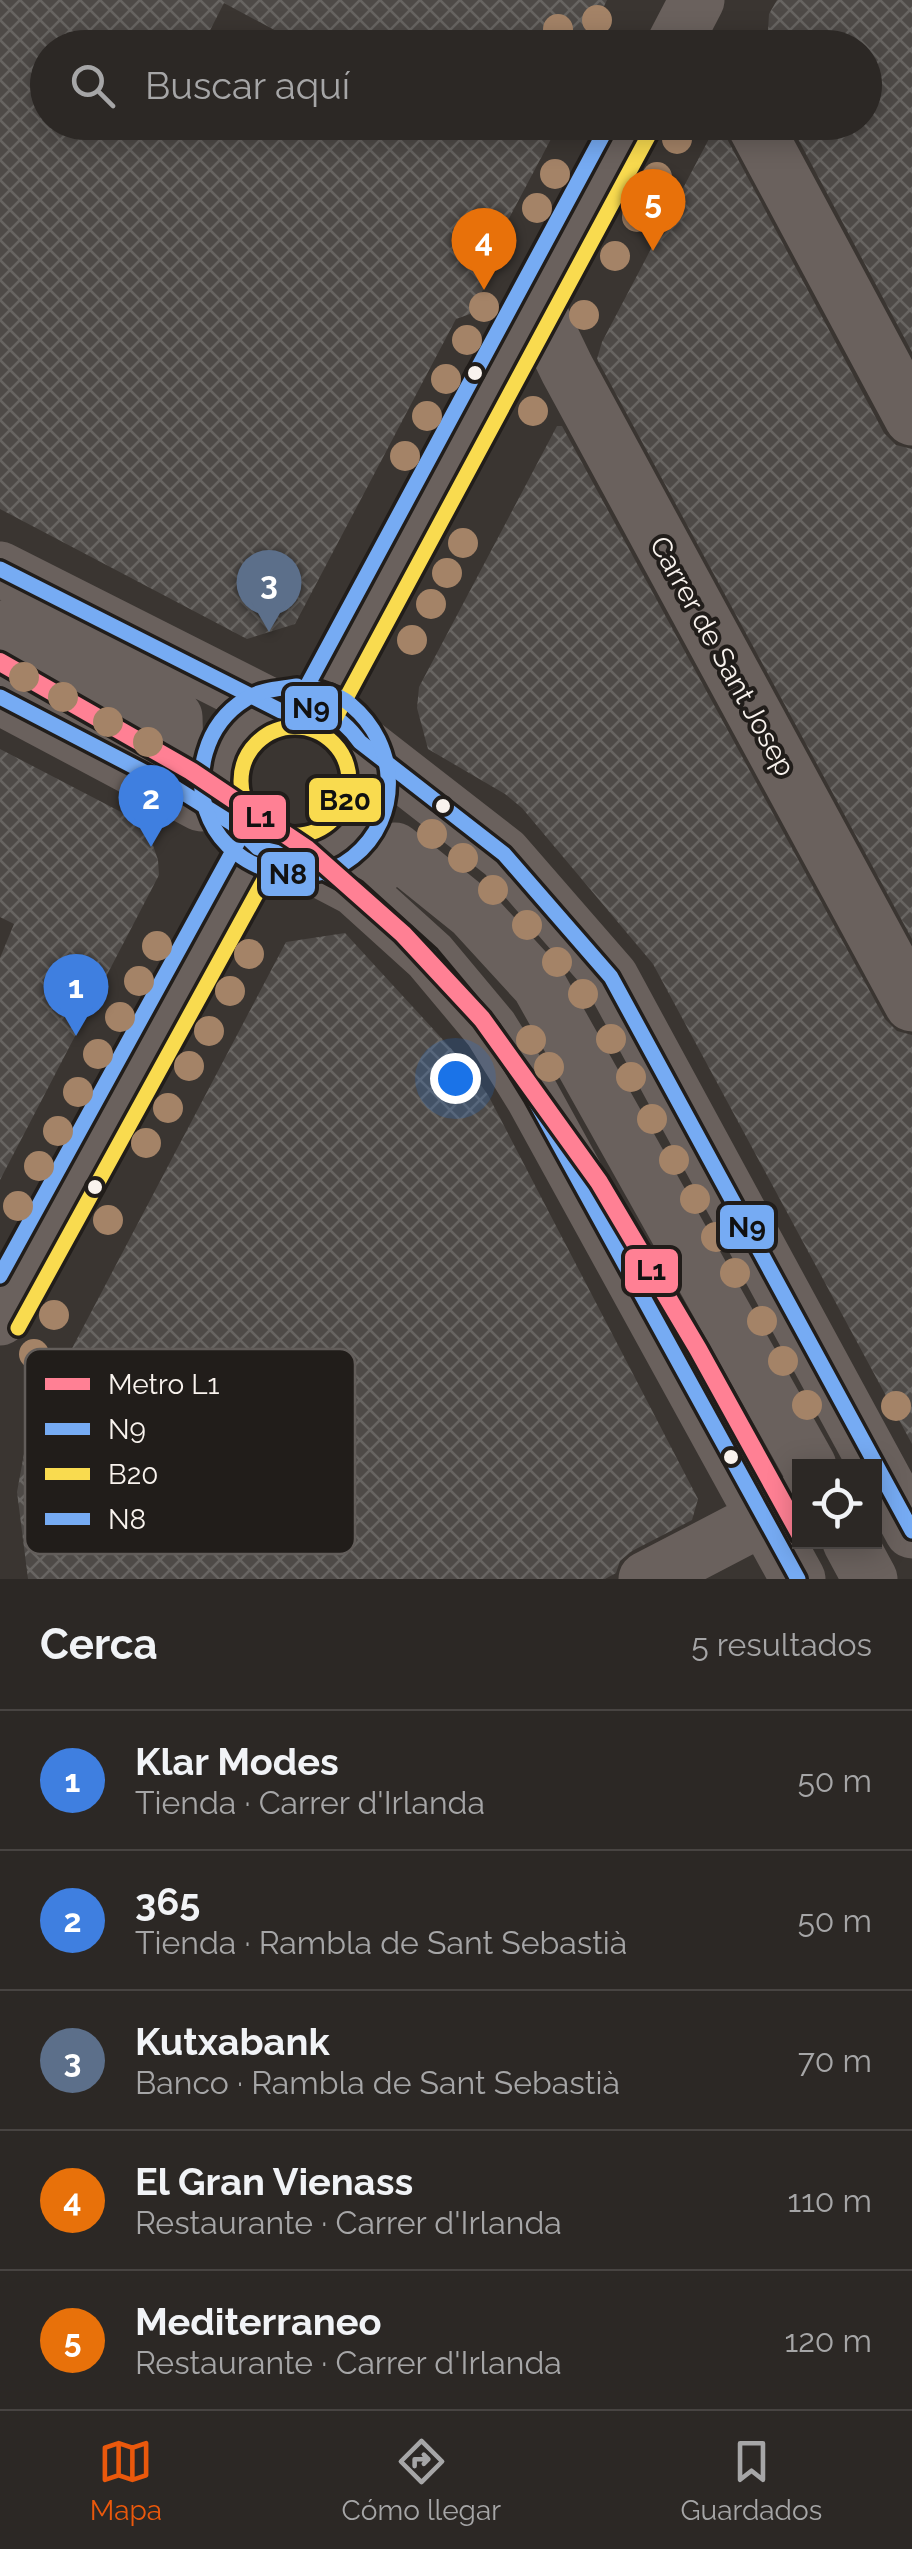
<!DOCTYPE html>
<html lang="es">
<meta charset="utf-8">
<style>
:root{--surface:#2c2825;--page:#34302d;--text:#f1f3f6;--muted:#a6a6a7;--line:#484442;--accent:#ea580c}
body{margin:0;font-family:Raleway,sans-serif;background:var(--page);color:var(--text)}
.controls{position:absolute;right:30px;bottom:30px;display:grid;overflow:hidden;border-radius:0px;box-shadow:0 5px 25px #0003}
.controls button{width:90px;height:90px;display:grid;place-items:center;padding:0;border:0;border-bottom:2px solid var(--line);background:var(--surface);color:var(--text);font:50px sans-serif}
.you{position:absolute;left:455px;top:1078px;width:35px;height:35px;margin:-25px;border:8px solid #fff;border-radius:50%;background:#1a73e8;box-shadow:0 0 0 15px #1a73e833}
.badge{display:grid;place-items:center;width:65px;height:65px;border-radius:50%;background:var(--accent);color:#fff;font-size:32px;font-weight:700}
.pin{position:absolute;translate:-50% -82px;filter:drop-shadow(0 2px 5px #0008)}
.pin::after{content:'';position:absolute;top:52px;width:35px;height:30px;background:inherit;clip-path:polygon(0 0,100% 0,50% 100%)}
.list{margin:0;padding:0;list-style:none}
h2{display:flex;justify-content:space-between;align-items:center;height:130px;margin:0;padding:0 40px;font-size:42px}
h2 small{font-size:32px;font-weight:400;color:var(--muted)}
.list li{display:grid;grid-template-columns:65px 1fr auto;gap:30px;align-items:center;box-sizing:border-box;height:140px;padding:0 40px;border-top:2px solid var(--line)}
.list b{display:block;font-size:38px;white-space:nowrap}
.list p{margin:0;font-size:32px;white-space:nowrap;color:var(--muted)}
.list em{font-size:32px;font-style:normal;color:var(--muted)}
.icon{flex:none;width:55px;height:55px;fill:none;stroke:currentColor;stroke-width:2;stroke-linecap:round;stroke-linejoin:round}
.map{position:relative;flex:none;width:912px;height:1579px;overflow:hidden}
.search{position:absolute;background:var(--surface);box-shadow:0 5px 25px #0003;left:30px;right:30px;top:30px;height:110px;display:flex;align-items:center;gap:25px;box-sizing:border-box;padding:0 35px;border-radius:55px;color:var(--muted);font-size:38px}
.sheet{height:830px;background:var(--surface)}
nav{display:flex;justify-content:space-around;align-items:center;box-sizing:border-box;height:140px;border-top:2px solid var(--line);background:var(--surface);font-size:28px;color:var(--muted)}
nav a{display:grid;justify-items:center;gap:5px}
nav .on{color:var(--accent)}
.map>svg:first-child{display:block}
.building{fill:url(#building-cross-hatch)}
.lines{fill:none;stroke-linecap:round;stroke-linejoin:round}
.minor{stroke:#6a615d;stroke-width:55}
.bus-1-casing{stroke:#211d1a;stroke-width:22}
.bus-2-casing{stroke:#211d1a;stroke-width:22}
.bus-3-casing{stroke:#211d1a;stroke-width:22}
.bus-1{stroke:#76abf3;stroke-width:15}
.bus-2{stroke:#f9db4f;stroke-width:15}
.bus-3{stroke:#76abf3;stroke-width:15}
.metro-1-casing{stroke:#211d1a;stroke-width:25}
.metro-1{stroke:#ff8094;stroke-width:18}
.tree{fill:#a48367}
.bus-dot{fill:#f9f3ee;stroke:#211d1a;stroke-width:4}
.labels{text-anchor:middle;stroke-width:8;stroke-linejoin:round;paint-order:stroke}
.street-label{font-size:28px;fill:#f9f3ee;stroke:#211d1a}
.key{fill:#211d1a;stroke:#625d5a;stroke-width:2.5}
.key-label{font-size:28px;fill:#f9f3ee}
.line-badge{stroke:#211d1a;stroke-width:4}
.pale-badge-label{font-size:28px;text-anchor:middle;font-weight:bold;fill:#111}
</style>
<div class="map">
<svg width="912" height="1579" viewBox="0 0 912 1579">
<defs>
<pattern id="building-cross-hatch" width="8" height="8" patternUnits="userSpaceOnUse" patternTransform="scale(2.5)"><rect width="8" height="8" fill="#4e4a47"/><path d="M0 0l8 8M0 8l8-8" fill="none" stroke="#686562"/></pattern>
</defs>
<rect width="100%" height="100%" fill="#3a3531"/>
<path class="building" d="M0,0H607L584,48H308L224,3L201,48H48V122H560L496,243L500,258L470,314L456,319L295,624L247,639L0,509Z
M777,0H912V352L798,139H802L793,122H864V48H767L769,14Z
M711,135H725L884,433L896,445L912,449V939L597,359L602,342Z
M557,426H562L885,1019L897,1031L912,1035V1444L653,964L522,808L505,794L428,749L417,708L419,687Z
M0,749L146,825L158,860L159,875L0,1180V958L14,924L0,917Z
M345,933L468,1067L488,1095L698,1499L692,1520L632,1551L620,1561L616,1573L605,1579H28L17,1492L28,1432L286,942Z"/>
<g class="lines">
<path class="minor" d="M672,48L697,0
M753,122L912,418
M537,307L567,369L912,1004
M0,569L281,711
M0,628L175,717L177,789
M0,697L201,804
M302,705C412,726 376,875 281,853C264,849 254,846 242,833C210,799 215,739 257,715C269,709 288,709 302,705Z
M318,708L633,122
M360,742L504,854L611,977L912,1531
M293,856L356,889L430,956L491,1029L533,1097L798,1579
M356,889L395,850L472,912L539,985L809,1466
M0,1318L258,848
M850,1542L870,1579
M646,1579L794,1502"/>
<g class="bus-1-casing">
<path id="bus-1" d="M0,569L281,711C315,701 339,713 360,742L504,854L611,977L912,1531
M0,697L177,789L233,824L258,848L293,856L356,889L430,956L491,1029L533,1097L798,1579"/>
</g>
<g class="bus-2-casing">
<path id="bus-2" d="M336,717L651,131
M241 781a54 54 0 1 1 108 0a54 54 0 1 1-108 0Z
M18,1328L276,858"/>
</g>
<g class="bus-3-casing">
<path id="bus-3" d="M297,686C280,689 261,689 246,699C205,724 191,777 210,820C233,871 307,894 353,857C403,817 398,744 351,705C340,695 323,691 309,686
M300,699L610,122
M0,1276L240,838"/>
</g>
<use href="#bus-1" class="bus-1"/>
<use href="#bus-2" class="bus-2"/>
<use href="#bus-3" class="bus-3"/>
<g class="metro-1-casing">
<path id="metro-1" d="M0,662L191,771L307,849L403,934L482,1019L599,1182L698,1349L800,1534"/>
</g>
<use href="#metro-1" class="metro-1"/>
</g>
<g class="tree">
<circle cx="597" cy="20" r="15"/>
<circle cx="558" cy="29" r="15"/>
<circle cx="677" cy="139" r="15"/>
<circle cx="555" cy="174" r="15"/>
<circle cx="657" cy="177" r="15"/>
<circle cx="537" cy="208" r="15"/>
<circle cx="637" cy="217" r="15"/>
<circle cx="615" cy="256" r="15"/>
<circle cx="484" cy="307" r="15"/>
<circle cx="584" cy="315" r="15"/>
<circle cx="467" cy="340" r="15"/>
<circle cx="446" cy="379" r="15"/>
<circle cx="533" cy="411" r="15"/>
<circle cx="427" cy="416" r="15"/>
<circle cx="405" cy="456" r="15"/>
<circle cx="463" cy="543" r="15"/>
<circle cx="447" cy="573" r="15"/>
<circle cx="431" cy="604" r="15"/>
<circle cx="412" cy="640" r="15"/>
<circle cx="24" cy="677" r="15"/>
<circle cx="63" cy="697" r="15"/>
<circle cx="108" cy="722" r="15"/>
<circle cx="148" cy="742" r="15"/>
<circle cx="432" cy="834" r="15"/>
<circle cx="463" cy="858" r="15"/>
<circle cx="493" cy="890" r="15"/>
<circle cx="527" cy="925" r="15"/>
<circle cx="157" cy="946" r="15"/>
<circle cx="249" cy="954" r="15"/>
<circle cx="557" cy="962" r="15"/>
<circle cx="139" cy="981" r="15"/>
<circle cx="230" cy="991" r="15"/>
<circle cx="583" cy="994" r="15"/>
<circle cx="120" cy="1017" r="15"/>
<circle cx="209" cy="1031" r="15"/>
<circle cx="611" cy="1039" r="15"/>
<circle cx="531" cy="1040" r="15"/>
<circle cx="98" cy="1054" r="15"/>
<circle cx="189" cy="1066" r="15"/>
<circle cx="549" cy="1067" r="15"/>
<circle cx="631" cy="1077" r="15"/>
<circle cx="78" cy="1092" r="15"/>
<circle cx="168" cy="1108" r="15"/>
<circle cx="652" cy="1119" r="15"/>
<circle cx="58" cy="1131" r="15"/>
<circle cx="146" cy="1143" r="15"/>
<circle cx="674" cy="1160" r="15"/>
<circle cx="39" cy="1166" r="15"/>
<circle cx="695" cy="1199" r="15"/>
<circle cx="18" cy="1206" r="15"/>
<circle cx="108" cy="1220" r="15"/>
<circle cx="716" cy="1237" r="15"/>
<circle cx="735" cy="1273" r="15"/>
<circle cx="54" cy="1315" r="15"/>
<circle cx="762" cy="1321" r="15"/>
<circle cx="34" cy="1354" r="15"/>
<circle cx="783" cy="1361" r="15"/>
<circle cx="807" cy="1405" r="15"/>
<circle cx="896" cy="1406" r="15"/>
</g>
<g class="bus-dot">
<circle cx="475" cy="373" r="9"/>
<circle cx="443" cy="806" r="9"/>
<circle cx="95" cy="1187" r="9"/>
<circle cx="731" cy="1457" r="9"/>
</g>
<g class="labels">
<g class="street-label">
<text transform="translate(723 656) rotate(61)" y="10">Carrer de Sant Josep</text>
</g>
</g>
<rect x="25" y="1349" width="330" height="205" rx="15" class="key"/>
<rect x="45" y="1378" width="45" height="12" fill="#ff8094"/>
<rect x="45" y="1423" width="45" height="12" fill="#76abf3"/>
<rect x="45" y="1468" width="45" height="12" fill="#f9db4f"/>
<rect x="45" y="1513" width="45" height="12" fill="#76abf3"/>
<g class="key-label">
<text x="108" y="1394">Metro L1</text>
<text x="108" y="1439">N9</text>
<text x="108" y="1484">B20</text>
<text x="108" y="1529">N8</text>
</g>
<g class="line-badge">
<rect x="283" y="684" width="57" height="48" rx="10" fill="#76abf3"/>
<rect x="307" y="776" width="76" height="48" rx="10" fill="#f9db4f"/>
<rect x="231" y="793" width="57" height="48" rx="10" fill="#ff8094"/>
<rect x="259" y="850" width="58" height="48" rx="10" fill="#76abf3"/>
<rect x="718" y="1203" width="58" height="48" rx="10" fill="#76abf3"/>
<rect x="623" y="1247" width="57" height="48" rx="10" fill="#ff8094"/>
</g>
<g class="pale-badge-label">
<text x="311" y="718">N9</text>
<text x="345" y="810">B20</text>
<text x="260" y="827">L1</text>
<text x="288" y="884">N8</text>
<text x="747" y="1237">N9</text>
<text x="651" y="1280">L1</text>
</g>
</svg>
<div class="controls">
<button><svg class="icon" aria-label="locate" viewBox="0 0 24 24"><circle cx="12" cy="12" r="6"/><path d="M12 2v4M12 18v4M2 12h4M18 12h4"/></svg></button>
</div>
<div class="you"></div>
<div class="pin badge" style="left:76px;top:1036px;background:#3f7fe0">1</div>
<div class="pin badge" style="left:151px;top:847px;background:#3f7fe0">2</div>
<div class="pin badge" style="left:269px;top:632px;background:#5c6f8a">3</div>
<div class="pin badge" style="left:484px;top:290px;background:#e8710a">4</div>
<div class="pin badge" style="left:653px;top:251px;background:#e8710a">5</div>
<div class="search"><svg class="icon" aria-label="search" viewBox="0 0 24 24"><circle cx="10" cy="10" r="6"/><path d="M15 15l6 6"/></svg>Buscar aquí</div>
</div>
<section class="sheet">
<h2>Cerca<small>5 resultados</small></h2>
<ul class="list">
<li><span class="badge" style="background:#3f7fe0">1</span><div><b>Klar Modes</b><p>Tienda · Carrer d'Irlanda</p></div><em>50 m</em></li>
<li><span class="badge" style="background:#3f7fe0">2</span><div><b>365</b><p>Tienda · Rambla de Sant Sebastià</p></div><em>50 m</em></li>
<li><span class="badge" style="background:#5c6f8a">3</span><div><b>Kutxabank</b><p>Banco · Rambla de Sant Sebastià</p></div><em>70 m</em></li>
<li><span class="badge" style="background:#e8710a">4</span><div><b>El Gran Vienass</b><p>Restaurante · Carrer d'Irlanda</p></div><em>110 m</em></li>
<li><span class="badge" style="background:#e8710a">5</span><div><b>Mediterraneo</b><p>Restaurante · Carrer d'Irlanda</p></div><em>120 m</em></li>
</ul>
</section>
<nav>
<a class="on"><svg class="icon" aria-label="map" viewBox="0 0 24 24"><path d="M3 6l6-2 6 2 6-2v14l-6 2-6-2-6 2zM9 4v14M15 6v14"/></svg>Mapa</a>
<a><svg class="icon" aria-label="directions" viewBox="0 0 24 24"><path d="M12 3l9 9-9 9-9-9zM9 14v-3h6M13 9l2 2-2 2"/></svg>Cómo llegar</a>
<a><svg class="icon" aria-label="saved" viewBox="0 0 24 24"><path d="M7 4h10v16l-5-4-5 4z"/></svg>Guardados</a>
</nav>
